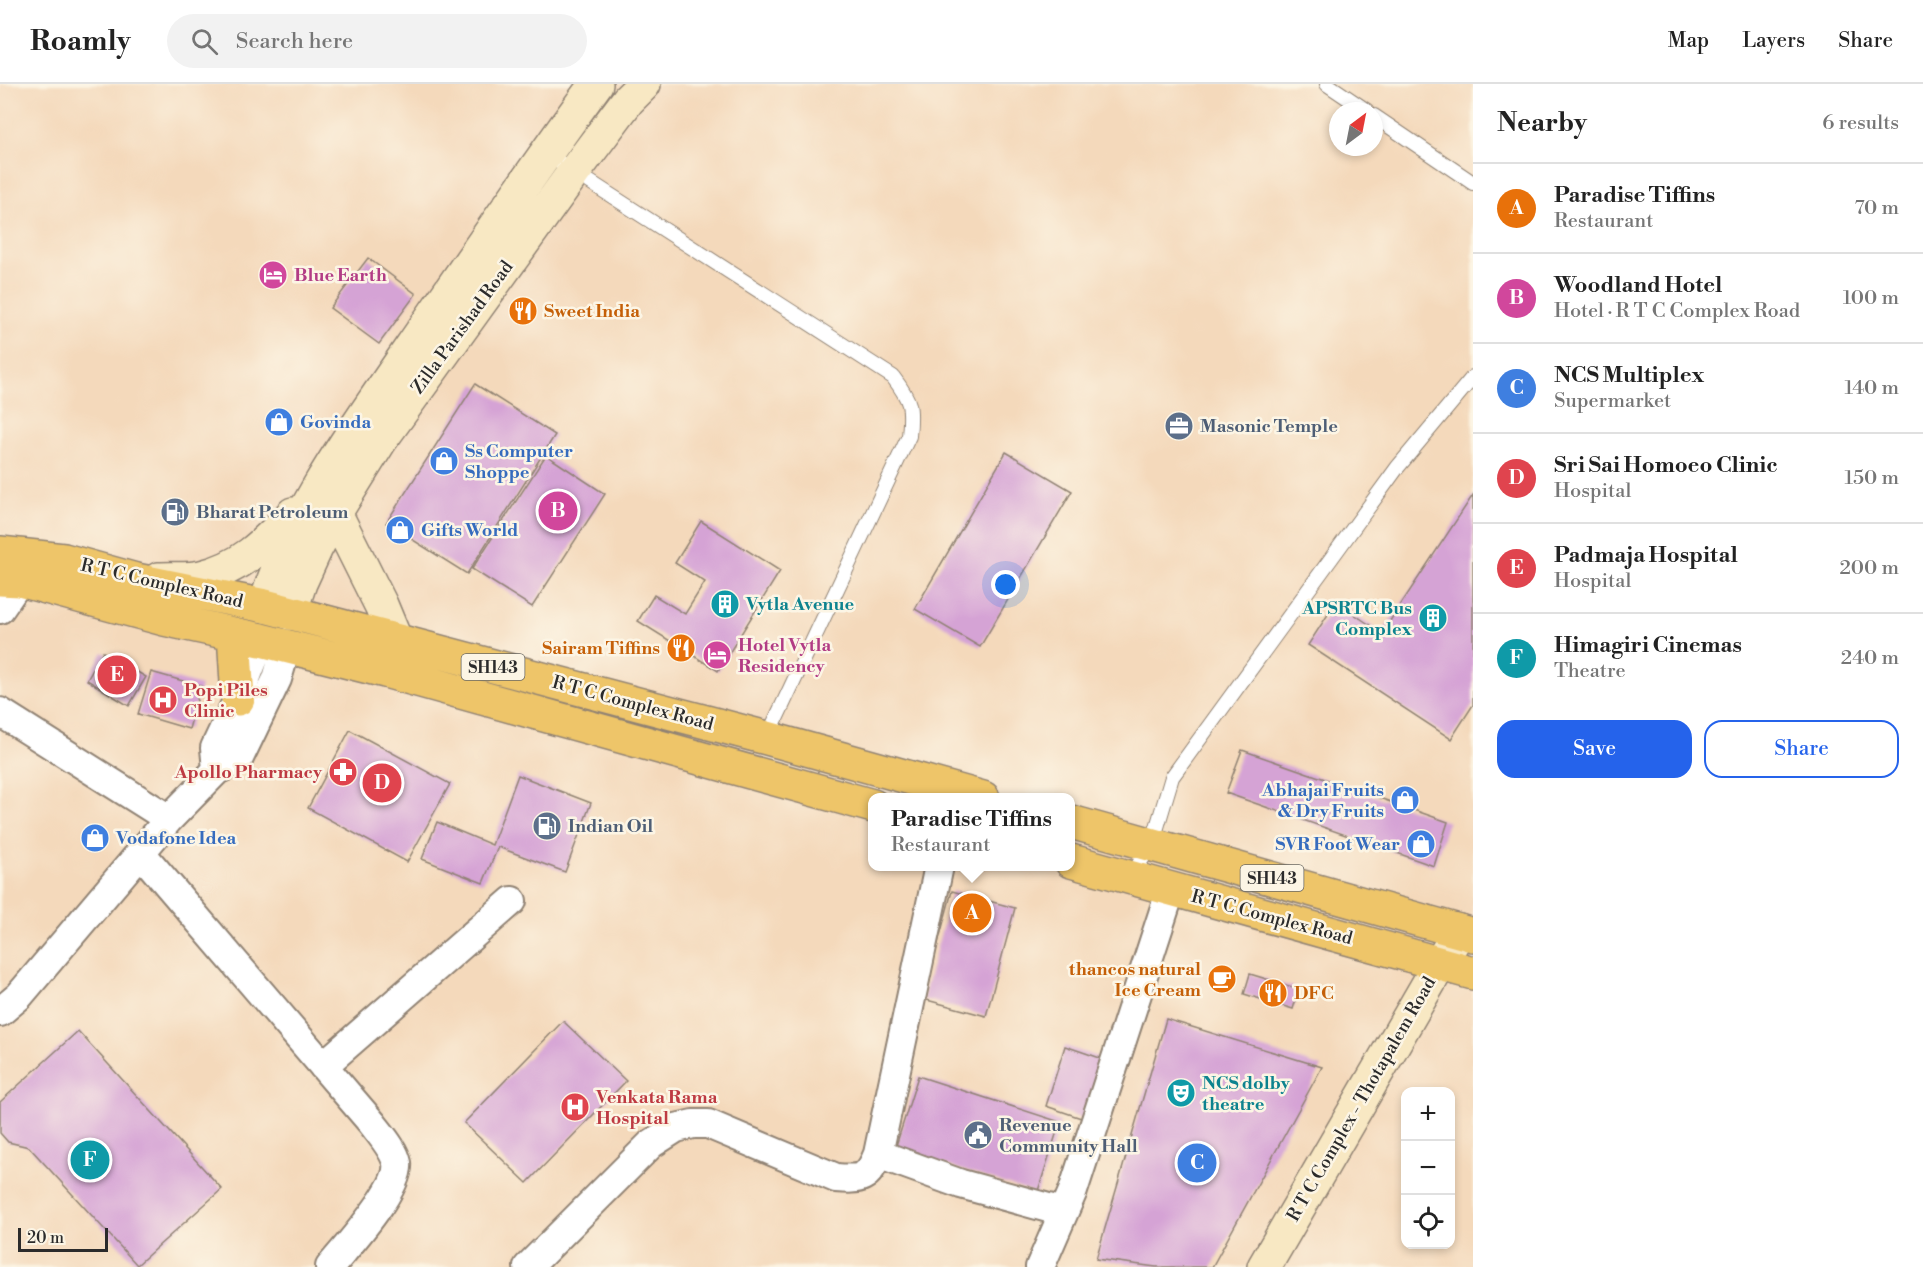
<!DOCTYPE html>
<meta charset="utf-8">
<style>
:root{--surface:#fff;--page:#f2f2f2;--text:#222;--muted:#767676;--line:#e0e0e0;--accent:#2563eb}
body{margin:0;font-family:"Libre Bodoni",serif;background:var(--page);color:var(--text)}
.controls{position:absolute;right:18px;bottom:18px;display:grid;overflow:hidden;border-radius:12px;box-shadow:0 3px 9px #0003}
.controls button{width:54px;height:54px;display:grid;place-items:center;padding:0;border:0;border-bottom:2px solid var(--line);background:var(--surface);color:var(--text);font:30px sans-serif}
.compass{position:absolute;left:1329px;top:18px;width:54px;height:54px;border-radius:50%;background:var(--surface);box-shadow:0 3px 9px #0003;rotate:32deg}
.scale{position:absolute;left:18px;bottom:15px;width:90px;box-sizing:border-box;padding-left:6px;border:3px solid #2b2b2b;border-top:0;font-size:16px;line-height:21px;white-space:nowrap;color:#2b2b2b;-webkit-text-stroke:4px #fcf5e5;paint-order:stroke}
.you{position:absolute;left:1006px;top:501px;width:21px;height:21px;margin:-15px;border:4px solid #fff;border-radius:50%;background:#1a73e8;box-shadow:0 0 0 9px #1a73e833}
.badge{display:grid;place-items:center;width:39px;height:39px;border-radius:50%;background:var(--accent);color:#fff;font-size:20px;font-weight:700}
.pin{position:absolute;translate:-50% -50%;border:3px solid #fff;box-shadow:0 2px 6px #0006}
.popup{position:absolute;left:868px;top:709px;width:207px;height:78px;box-sizing:border-box;display:grid;place-content:center;border-radius:12px;background:var(--surface);filter:drop-shadow(0 2px 4px #0005);font-size:20px;white-space:nowrap;color:var(--muted)}
.popup b{font-size:22px;color:var(--text)}
.popup::after{content:'';position:absolute;left:50%;top:100%;margin-left:-12px;border:12px solid transparent;border-top-color:var(--surface)}
.list{margin:0;padding:0;list-style:none}
h2{display:flex;justify-content:space-between;align-items:center;height:78px;margin:0;padding:0 24px;font-size:26px}
h2 small{font-size:20px;font-weight:400;color:var(--muted)}
.list li{display:grid;grid-template-columns:39px 1fr auto;gap:18px;align-items:center;box-sizing:border-box;height:90px;padding:0 24px;border-top:2px solid var(--line)}
.list b{display:block;font-size:22px;white-space:nowrap}
.list p{margin:0;font-size:20px;white-space:nowrap;color:var(--muted)}
.list em{font-size:20px;font-style:normal;color:var(--muted)}
.actions{display:flex;gap:12px;padding:18px 24px}
.actions a{flex:1;padding:14px 0;border:2px solid var(--accent);border-radius:18px;text-align:center;font-size:21px;color:var(--accent)}
.actions .main{background:var(--accent);color:#fff}
.icon{flex:none;width:33px;height:33px;fill:none;stroke:currentColor;stroke-width:2;stroke-linecap:round;stroke-linejoin:round}
.map{position:relative;flex:none;width:1473px;height:1183px;overflow:hidden}
header{display:flex;align-items:center;gap:36px;box-sizing:border-box;height:84px;padding:0 30px;background:var(--surface);border-bottom:2px solid var(--line)}
header strong{font-size:28px}
nav{display:flex;gap:33px;margin-inline-start:auto;font-size:21px}
.search{width:420px;height:54px;background:var(--page);display:flex;align-items:center;gap:15px;box-sizing:border-box;padding:0 21px;border-radius:33px;color:var(--muted);font-size:22px}
main{display:flex}
aside{flex:1;background:var(--surface)}
.map>svg:first-child{display:block}
.building{fill:#d5a3d5}
.lines{fill:none;stroke-linecap:round;stroke-linejoin:round}
.lane-casing{stroke:#908273;stroke-width:16}
.street-casing{stroke:#908273;stroke-width:32}
.secondary-casing{stroke:#908273;stroke-width:36}
.primary-casing{stroke:#908273;stroke-width:36}
.lane{stroke:#fff;stroke-width:14}
.street{stroke:#fff;stroke-width:28}
.secondary{stroke:#f8e8c3;stroke-width:33}
.primary{stroke:#eec569;stroke-width:33}
.labels{text-anchor:middle;stroke-width:5;stroke-linejoin:round;paint-order:stroke}
.shield{fill:#fcf5e5;stroke:#6a6863;stroke-width:1.5}
.shield-label{font-size:16px;font-weight:bold;fill:#2b2b2b}
.hotel-label{font-size:18px;font-weight:bold;fill:#b23c85;stroke:#fcf5e5;text-anchor:start}
.food-label{font-size:18px;font-weight:bold;fill:#c56008;stroke:#fcf5e5;text-anchor:start}
.street-label{font-size:18px;fill:#2b2b2b;stroke:#fcf5e5}
.shop-label{font-size:18px;font-weight:bold;fill:#366cbe;stroke:#fcf5e5;text-anchor:start}
.service-label{font-size:18px;font-weight:bold;fill:#4e5e75;stroke:#fcf5e5;text-anchor:start}
.culture-label{font-size:18px;font-weight:bold;fill:#0d838f;stroke:#fcf5e5;text-anchor:start}
.health-label{font-size:18px;font-weight:bold;fill:#be3a42;stroke:#fcf5e5;text-anchor:start}
</style>
<header>
<strong>Roamly</strong>
<div class="search"><svg class="icon" aria-label="search" viewBox="0 0 24 24"><circle cx="10" cy="10" r="6"/><path d="M15 15l6 6"/></svg>Search here</div>
<nav><a>Map</a><a>Layers</a><a>Share</a></nav>
</header>
<main>
<div class="map">
<svg width="1473" height="1183" viewBox="0 0 1473 1183">
<rect width="100%" height="100%" fill="#fcf5e5"/>
<filter id="ink" filterUnits="userSpaceOnUse"><feTurbulence type="fractalNoise" baseFrequency=".0167" numOctaves="2"/><feDisplacementMap in="SourceGraphic" scale="12" xChannelSelector="R" yChannelSelector="G"/><feConvolveMatrix kernelMatrix="1 2 1 2 8 2 1 2 1" color-interpolation-filters="sRGB"/></filter>
<filter id="wash" filterUnits="userSpaceOnUse"><feTurbulence type="fractalNoise" baseFrequency=".008" numOctaves="4" result="noise"/><feDisplacementMap in="SourceGraphic" scale="24" xChannelSelector="R" yChannelSelector="G"/><feGaussianBlur stdDeviation="1.35" result="paint"/><feColorMatrix in="noise" values="0 0 0 0 0 0 0 0 0 0 0 0 0 0 0 0 0 1.4 0 .05"/><feComposite in="paint" operator="in"/></filter>
<g filter="url(#wash)">
<rect width="100%" height="100%" fill="#f4d9bb"/>
<g id="blocks">
<path class="building" d="M368,174L416,210L379,260L330,224Z
M475,300L555,351L467,490L386,439Z
M1006,368L1072,407L980,563L915,525Z
M546,371L605,410L532,523L472,485Z
M1473,411V621L1451,655L1308,561L1336,518L1382,549Z
M701,437L780,487L718,587L638,537L654,511L685,530L705,498L675,479Z
M103,568L146,593L129,622L87,596Z
M151,588L201,602L189,645L138,630Z
M350,646L450,700L407,778L308,724Z
M1242,666L1448,738L1434,782L1226,709Z
M518,691L591,719L565,788L498,763L483,799L422,775L437,738L492,761Z
M952,807L1015,824L986,932L923,915Z
M1250,890L1299,905L1293,925L1244,910Z
M1166,935L1322,983L1212,1183H1156L1096,1175Z
M563,937L626,997L527,1099L464,1039Z
M78,947L222,1105L137,1181L29,1063L8,1058L0,1049V1018Z
M1065,962L1103,975L1084,1035L1046,1022Z
M918,992L1060,1038L1037,1110L895,1065Z"/>
</g>
</g>
<g filter="url(#ink)">
<use href="#blocks" fill-opacity="0" stroke="#908273" stroke-width="1.5"/>
<g class="lines">
<g class="lane-casing">
<path id="lane" d="M1327,0L1367,27
M1374,32L1473,99
M545,69L893,293C911,317 912,322 909,352L767,654
M1131,792L1152,760L1172,693L1397,384L1473,293"/>
</g>
<g class="street-casing">
<path id="street" d="M0,525L20,496
M0,628L169,735
M217,686L215,664L238,615L261,556
M141,769L372,1039C380,1050 394,1065 397,1079C401,1103 346,1164 330,1183
M0,928L19,912L169,735L217,686L238,676L277,595L286,564
M323,982L512,817
M878,1070L961,1100L1063,1128
M528,1183L651,1060L676,1044L693,1040H708L836,1094C861,1096 868,1095 878,1070L939,782
M1040,1183L1073,1107L1171,805"/>
</g>
<g class="secondary-casing">
<path id="secondary" d="M335,429L381,521L396,557
M159,495C172,494 188,496 201,493C242,484 265,459 293,430
M265,522C294,426 356,344 412,262C473,174 533,86 596,0
M290,529L300,499L316,464L335,429L380,357L574,88L628,16L644,0
M1264,1183L1459,847"/>
</g>
<g class="primary-casing">
<path id="primary" d="M0,469L64,476L136,496L265,522L767,654L983,714
M0,495L20,496L164,535L261,556L385,587L873,722
M234,550L238,615
M1071,738L1473,851
M1071,777L1473,889"/>
</g>
<use href="#lane" class="lane"/>
<use href="#street" class="street"/>
<use href="#secondary" class="secondary"/>
<use href="#primary" class="primary"/>
</g>
</g>
<defs>
<g id="hotel-disc" transform="scale(1.5)"><circle r="9.5" fill="#d1479c" stroke="#fcf5e5"/><path d="M-6-4.5h1.5V1H6V5H4.5V3h-9V5H-6ZM-4 0a1.8 1.8 0 1 1 3.6 0ZM.5 0V-2.5h3Q6-2.5 6 0Z" fill="#fff"/></g>
<g id="restaurant-disc" transform="scale(1.5)"><circle r="9.5" fill="#e8710a" stroke="#fcf5e5"/><path d="M-5-6h1v4h1v-4h1v4h1v-4h1v5L-1.5 .5V6h-2V.5L-5-1ZM5-6V6H3V1.5H1.5Q1.5-4 5-6Z" fill="#fff"/></g>
<g id="shop-disc" transform="scale(1.5)"><circle r="9.5" fill="#3f7fe0" stroke="#fcf5e5"/><path d="M-5-2.5h2.3a2.7 3.5 0 0 1 5.4 0H5L5.5 6h-11ZM-1.5-2.5h3a1.5 2.3 0 0 0-3 0Z" fill="#fff"/></g>
<g id="office-disc" transform="scale(1.5)"><circle r="9.5" fill="#5c6f8a" stroke="#fcf5e5"/><path d="M-6-3h4V-5.5h4V-3h4V5H-6ZM-1-4.5V-3h2v-1.5ZM-6 0V1H6V0Z" fill="#fff"/></g>
<g id="fuel-disc" transform="scale(1.5)"><circle r="9.5" fill="#5c6f8a" stroke="#fcf5e5"/><path d="M-5.5-6h7V0h2V4h1.3V-2.5L3-4.5l.8-.8L6-3V5H2.5V1h-1V6h-7ZM-4.2-4.7v3.2H.2V-4.7Z" fill="#fff"/></g>
<g id="building-disc" transform="scale(1.5)"><circle r="9.5" fill="#0f9aa8" stroke="#fcf5e5"/><path d="M-4-6H4V6H1V3H-1V6H-4ZM-2.5-4.3h1.7v1.8h-1.7ZM.8-4.3h1.7v1.8H.8ZM-2.5-1h1.7V.8h-1.7ZM.8-1h1.7V.8H.8Z" fill="#fff"/></g>
<g id="hospital-disc" transform="scale(1.5)"><circle r="9.5" fill="#e0444e" stroke="#fcf5e5"/><path d="M-5-5h3v3.5h4V-5h3V5h-3V1.5h-4V5h-3Z" fill="#fff"/></g>
<g id="pharmacy-disc" transform="scale(1.5)"><circle r="9.5" fill="#e0444e" stroke="#fcf5e5"/><path d="M-2-6h4v4h4v4h-4v4h-4v-4h-4v-4h4Z" fill="#fff"/></g>
<g id="cafe-disc" transform="scale(1.5)"><circle r="9.5" fill="#e8710a" stroke="#fcf5e5"/><path d="M-5.5-4.5H6V0H3Q3 3.5 0 3.5H-2.5Q-5.5 3.5-5.5 0ZM3-3.2v2h1.7v-2ZM-6 4.5H4V6H-6Z" fill="#fff"/></g>
<g id="theatre-disc" transform="scale(1.5)"><circle r="9.5" fill="#0f9aa8" stroke="#fcf5e5"/><path d="M-5-5.5Q0-4 5-5.5V0Q5 5 0 6Q-5 5-5 0ZM-3.3-2.5H-1v1.5H-3.3ZM1-2.5H3.3v1.5H1ZM-2.8 1Q0 5.5 2.8 1Z" fill="#fff"/></g>
<g id="civic-disc" transform="scale(1.5)"><circle r="9.5" fill="#5c6f8a" stroke="#fcf5e5"/><path d="M-.6-6.5H3V-4.5H.6V-3L4-1V1h2V6H-6V1h2V-1L-.6-3ZM-1.2 2.5V6h2.4V2.5Z" fill="#fff"/></g>
</defs>
<g fill-rule="evenodd">
<use href="#hotel-disc" x="273" y="191"/>
<use href="#restaurant-disc" x="523" y="227"/>
<use href="#shop-disc" x="279" y="338"/>
<use href="#office-disc" x="1179" y="342"/>
<use href="#shop-disc" x="444" y="377"/>
<use href="#fuel-disc" x="175" y="428"/>
<use href="#shop-disc" x="400" y="446"/>
<use href="#building-disc" x="725" y="520"/>
<use href="#building-disc" x="1433" y="534"/>
<use href="#restaurant-disc" x="681" y="564"/>
<use href="#hotel-disc" x="717" y="571"/>
<use href="#hospital-disc" x="163" y="616"/>
<use href="#pharmacy-disc" x="343" y="688"/>
<use href="#shop-disc" x="1405" y="716"/>
<use href="#fuel-disc" x="547" y="742"/>
<use href="#shop-disc" x="95" y="754"/>
<use href="#shop-disc" x="1421" y="760"/>
<use href="#cafe-disc" x="1222" y="895"/>
<use href="#restaurant-disc" x="1273" y="909"/>
<use href="#theatre-disc" x="1181" y="1009"/>
<use href="#hospital-disc" x="575" y="1023"/>
<use href="#civic-disc" x="978" y="1051"/>
</g>
<g class="labels">
<g class="shield">
<rect x="461.5" y="570" width="63" height="26" rx="4.5"/>
<rect x="1240.5" y="781" width="63" height="26" rx="4.5"/>
</g>
<g class="shield-label">
<text x="493" y="589">SH143</text>
<text x="1272" y="800">SH143</text>
</g>
<g class="hotel-label">
<text x="294" y="197">Blue Earth</text>
<text x="738" y="567">Hotel Vytla<tspan x="738" dy="21">Residency</tspan></text>
</g>
<g class="food-label">
<text x="544" y="233">Sweet India</text>
<text x="660" y="570" text-anchor="end">Sairam Tiffins</text>
<text x="1201" y="891" text-anchor="end">thancos natural<tspan x="1201" dy="21">Ice Cream</tspan></text>
<text x="1294" y="915">DFC</text>
</g>
<g class="street-label">
<text transform="translate(462 243) rotate(-54)" y="6">Zilla Parishad Road</text>
<text transform="translate(162 499) rotate(13)" y="6">R T C Complex Road</text>
<text transform="translate(633 619) rotate(15)" y="6">R T C Complex Road</text>
<text transform="translate(1272 833) rotate(15)" y="6">R T C Complex Road</text>
<text transform="translate(1361 1015) rotate(-60)" y="6">R T C Complex - Thotapalem Road</text>
</g>
<g class="shop-label">
<text x="300" y="344">Govinda</text>
<text x="465" y="373">Ss Computer<tspan x="465" dy="21">Shoppe</tspan></text>
<text x="421" y="452">Gifts World</text>
<text x="1384" y="712" text-anchor="end">Abhajai Fruits<tspan x="1384" dy="21">&amp; Dry Fruits</tspan></text>
<text x="116" y="760">Vodafone Idea</text>
<text x="1400" y="766" text-anchor="end">SVR Foot Wear</text>
</g>
<g class="service-label">
<text x="1200" y="348">Masonic Temple</text>
<text x="196" y="434">Bharat Petroleum</text>
<text x="568" y="748">Indian Oil</text>
<text x="999" y="1047">Revenue<tspan x="999" dy="21">Community Hall</tspan></text>
</g>
<g class="culture-label">
<text x="746" y="526">Vytla Avenue</text>
<text x="1412" y="530" text-anchor="end">APSRTC Bus<tspan x="1412" dy="21">Complex</tspan></text>
<text x="1202" y="1005">NCS dolby<tspan x="1202" dy="21">theatre</tspan></text>
</g>
<g class="health-label">
<text x="184" y="612">Popi Piles<tspan x="184" dy="21">Clinic</tspan></text>
<text x="322" y="694" text-anchor="end">Apollo Pharmacy</text>
<text x="596" y="1019">Venkata Rama<tspan x="596" dy="21">Hospital</tspan></text>
</g>
</g>
</svg>
<div class="controls">
<button>+</button>
<button>−</button>
<button><svg class="icon" aria-label="locate" viewBox="0 0 24 24"><circle cx="12" cy="12" r="6"/><path d="M12 2v4M12 18v4M2 12h4M18 12h4"/></svg></button>
</div>
<svg class="compass" viewBox="-18 -18 36 36"><path d="M0-13l5 13h-10z" fill="#e53935"/><path d="M0 13l5-13h-10z" fill="#767676"/></svg>
<div class="scale">20 m</div>
<div class="you"></div>
<div class="pin badge" style="left:972px;top:829px;background:#e8710a">A</div>
<div class="popup"><b>Paradise Tiffins</b>Restaurant</div>
<div class="pin badge" style="left:558px;top:427px;background:#d1479c">B</div>
<div class="pin badge" style="left:1197px;top:1079px;background:#3f7fe0">C</div>
<div class="pin badge" style="left:382px;top:699px;background:#e0444e">D</div>
<div class="pin badge" style="left:117px;top:591px;background:#e0444e">E</div>
<div class="pin badge" style="left:90px;top:1076px;background:#0f9aa8">F</div>
</div>
<aside>
<h2>Nearby<small>6 results</small></h2>
<ul class="list">
<li><span class="badge" style="background:#e8710a">A</span><div><b>Paradise Tiffins</b><p>Restaurant</p></div><em>70 m</em></li>
<li><span class="badge" style="background:#d1479c">B</span><div><b>Woodland Hotel</b><p>Hotel · R T C Complex Road</p></div><em>100 m</em></li>
<li><span class="badge" style="background:#3f7fe0">C</span><div><b>NCS Multiplex</b><p>Supermarket</p></div><em>140 m</em></li>
<li><span class="badge" style="background:#e0444e">D</span><div><b>Sri Sai Homoeo Clinic</b><p>Hospital</p></div><em>150 m</em></li>
<li><span class="badge" style="background:#e0444e">E</span><div><b>Padmaja Hospital</b><p>Hospital</p></div><em>200 m</em></li>
<li><span class="badge" style="background:#0f9aa8">F</span><div><b>Himagiri Cinemas</b><p>Theatre</p></div><em>240 m</em></li>
</ul>
<div class="actions"><a class="main">Save</a><a>Share</a></div>
</aside>
</main>
